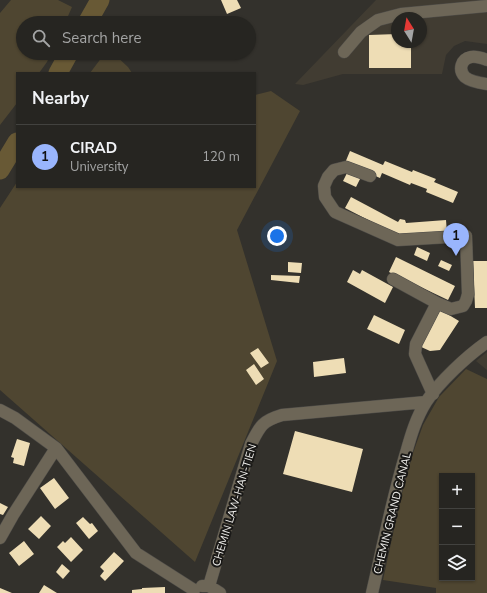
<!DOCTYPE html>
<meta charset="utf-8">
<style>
:root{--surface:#262521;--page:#32312e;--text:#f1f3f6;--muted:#a4a5a5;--line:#42423f;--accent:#99b5fd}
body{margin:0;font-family:"Nunito Sans",sans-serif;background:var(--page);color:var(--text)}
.controls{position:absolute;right:12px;bottom:12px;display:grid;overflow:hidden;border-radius:0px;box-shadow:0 1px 3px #0004}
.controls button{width:36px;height:36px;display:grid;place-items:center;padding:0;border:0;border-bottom:1px solid var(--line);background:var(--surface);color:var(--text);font:20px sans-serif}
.compass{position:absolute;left:391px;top:12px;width:36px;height:36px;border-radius:50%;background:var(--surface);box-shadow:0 1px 3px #0004;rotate:349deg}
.you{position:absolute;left:277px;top:236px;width:14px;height:14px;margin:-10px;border:3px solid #fff;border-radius:50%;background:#1a73e8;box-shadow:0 0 0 6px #1a73e833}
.badge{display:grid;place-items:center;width:26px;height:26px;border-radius:50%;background:var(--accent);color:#111;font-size:13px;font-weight:700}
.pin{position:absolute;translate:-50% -33px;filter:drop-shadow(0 1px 2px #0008)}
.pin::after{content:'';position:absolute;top:21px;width:14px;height:12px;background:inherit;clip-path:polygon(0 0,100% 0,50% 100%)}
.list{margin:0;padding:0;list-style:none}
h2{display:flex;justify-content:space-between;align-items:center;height:52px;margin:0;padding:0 16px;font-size:17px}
h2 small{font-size:13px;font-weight:400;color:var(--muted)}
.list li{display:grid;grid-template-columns:26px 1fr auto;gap:12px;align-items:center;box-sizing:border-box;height:64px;padding:0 16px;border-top:1px solid var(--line)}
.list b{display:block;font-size:15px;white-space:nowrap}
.list p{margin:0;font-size:13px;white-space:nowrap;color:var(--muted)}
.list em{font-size:13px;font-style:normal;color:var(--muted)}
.icon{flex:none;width:22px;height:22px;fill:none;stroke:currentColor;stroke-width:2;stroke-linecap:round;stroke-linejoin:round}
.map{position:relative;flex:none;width:487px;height:593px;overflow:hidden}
.search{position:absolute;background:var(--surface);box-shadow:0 1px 3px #0004;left:16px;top:16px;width:240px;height:44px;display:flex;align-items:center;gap:10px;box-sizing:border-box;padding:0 14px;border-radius:22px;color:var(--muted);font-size:15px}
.panel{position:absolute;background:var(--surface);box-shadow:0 1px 3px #0004;left:16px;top:72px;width:240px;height:116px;border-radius:0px}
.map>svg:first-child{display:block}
.built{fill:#413c32;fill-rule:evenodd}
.green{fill:#4f4631;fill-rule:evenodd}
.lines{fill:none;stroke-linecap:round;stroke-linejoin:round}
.river{stroke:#685935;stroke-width:19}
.building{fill:#eeddb5}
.minor-casing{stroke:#4e4c48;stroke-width:13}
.minor{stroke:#6d6657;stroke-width:12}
.labels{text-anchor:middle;stroke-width:4;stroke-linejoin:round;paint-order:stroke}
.street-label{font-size:11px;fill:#f5f4f1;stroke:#1a1917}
</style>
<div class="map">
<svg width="487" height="593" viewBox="0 0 487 593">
<rect width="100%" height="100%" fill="#33312c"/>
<path class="built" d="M376,0H487V44L465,41L454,46L446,55L442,74H343L303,85L295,84ZM397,18H421V42H397Z
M487,352V370L476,361Z"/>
<path class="green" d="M11,0H58L72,7L65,23H23V53H51L47,62L39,73H17V103L0,125V13Z
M105,53H113L128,67L132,73H90Z
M271,91L300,111L237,230L277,361L195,562L0,390V208L17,182V187H255V95Z
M466,369L487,379V593H436V588L383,580L401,497L413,453L423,425L439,397ZM442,476H472V578H442Z"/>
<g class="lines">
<path class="river" d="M87,23L100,0
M58,73L69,53
M0,170L17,142"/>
</g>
<path class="building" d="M221,0H237L241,8L227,14Z
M397,34V42H411V68H369V35Z
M350,151L383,165L385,161L412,172L413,170L436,179L434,182L458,192L453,203L426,192L427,189L411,183L410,185L382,173L380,178L345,163Z
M348,171L361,177L356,187L343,181Z
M351,197L398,222L400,219L405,220L406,223L446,220L447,233L399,236L345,208Z
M417,247L430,253L427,261L414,255Z
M396,257L455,286L448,300L389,272Z
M441,260L452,265L449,271L438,266Z
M473,261H487V308H475Z
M288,262L302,263L301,273L288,272Z
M353,270L360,274L362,270L393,287L385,303L347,282Z
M271,275L300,276L299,283L271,280Z
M439,309L459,321L440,350L430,351L419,346Z
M374,315L405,330L399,344L367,329Z
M258,348L269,363L261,368L250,353Z
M344,358L346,373L314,377L313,362Z
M254,364L264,379L256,385L246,370Z
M295,431L363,449L352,492L283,474Z
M17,439L30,443L24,466L13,463L14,458L11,457Z
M54,478L69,498L55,509L40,488Z
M0,503L8,507L3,515L0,514Z
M41,516L51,526L39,539L28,529Z
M83,517L90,524L92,523L98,531L89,539L76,523Z
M71,537L83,550L71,562L57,547L63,541L65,543Z
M24,541L34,554L19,566L9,553Z
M114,552L124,561L105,581L100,576L104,571L100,567Z
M62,564L70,571L63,579L56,572Z
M44,585L57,593H39Z
M165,587V593H132V590L142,589V588Z
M0,588L12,593H0Z"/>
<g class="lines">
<g class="minor-casing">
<path id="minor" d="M344,52L361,32L378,20L401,14L487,6
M487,60C482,58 476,56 471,57C461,59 458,70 465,77C471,82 480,83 487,84
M370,176L346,167L334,170L328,177L324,186L325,197L335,212L398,240L466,236L468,294L466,301L463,306L451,309L437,303L393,279
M433,394L415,354L416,344L437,303
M0,410L15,418L56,448L136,553L194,590
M0,538L13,515L56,448
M202,586H209L220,593
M209,586L251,444C260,426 262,421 282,415L426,402
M372,593C383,546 392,499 406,453C411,435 416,418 426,402C439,382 467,356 487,342"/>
</g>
<use href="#minor" class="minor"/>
</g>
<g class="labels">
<g class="street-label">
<text transform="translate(234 505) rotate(-73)" y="4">CHEMIN LAW-HAN-TIEN</text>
<text transform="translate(392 513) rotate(-76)" y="4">CHEMIN GRAND CANAL</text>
</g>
</g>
</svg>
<div class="controls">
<button>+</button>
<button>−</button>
<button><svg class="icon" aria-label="layers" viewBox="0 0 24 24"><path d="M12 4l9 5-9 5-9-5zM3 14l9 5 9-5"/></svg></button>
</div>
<svg class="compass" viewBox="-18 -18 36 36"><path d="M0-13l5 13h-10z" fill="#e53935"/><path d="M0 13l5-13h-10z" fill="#a4a5a5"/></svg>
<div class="you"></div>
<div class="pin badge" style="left:456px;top:256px">1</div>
<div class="search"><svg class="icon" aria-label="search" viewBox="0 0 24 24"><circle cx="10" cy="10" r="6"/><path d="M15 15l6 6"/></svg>Search here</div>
<section class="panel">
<h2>Nearby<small></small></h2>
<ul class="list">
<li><span class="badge">1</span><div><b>CIRAD</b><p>University</p></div><em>120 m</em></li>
</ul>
</section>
</div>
